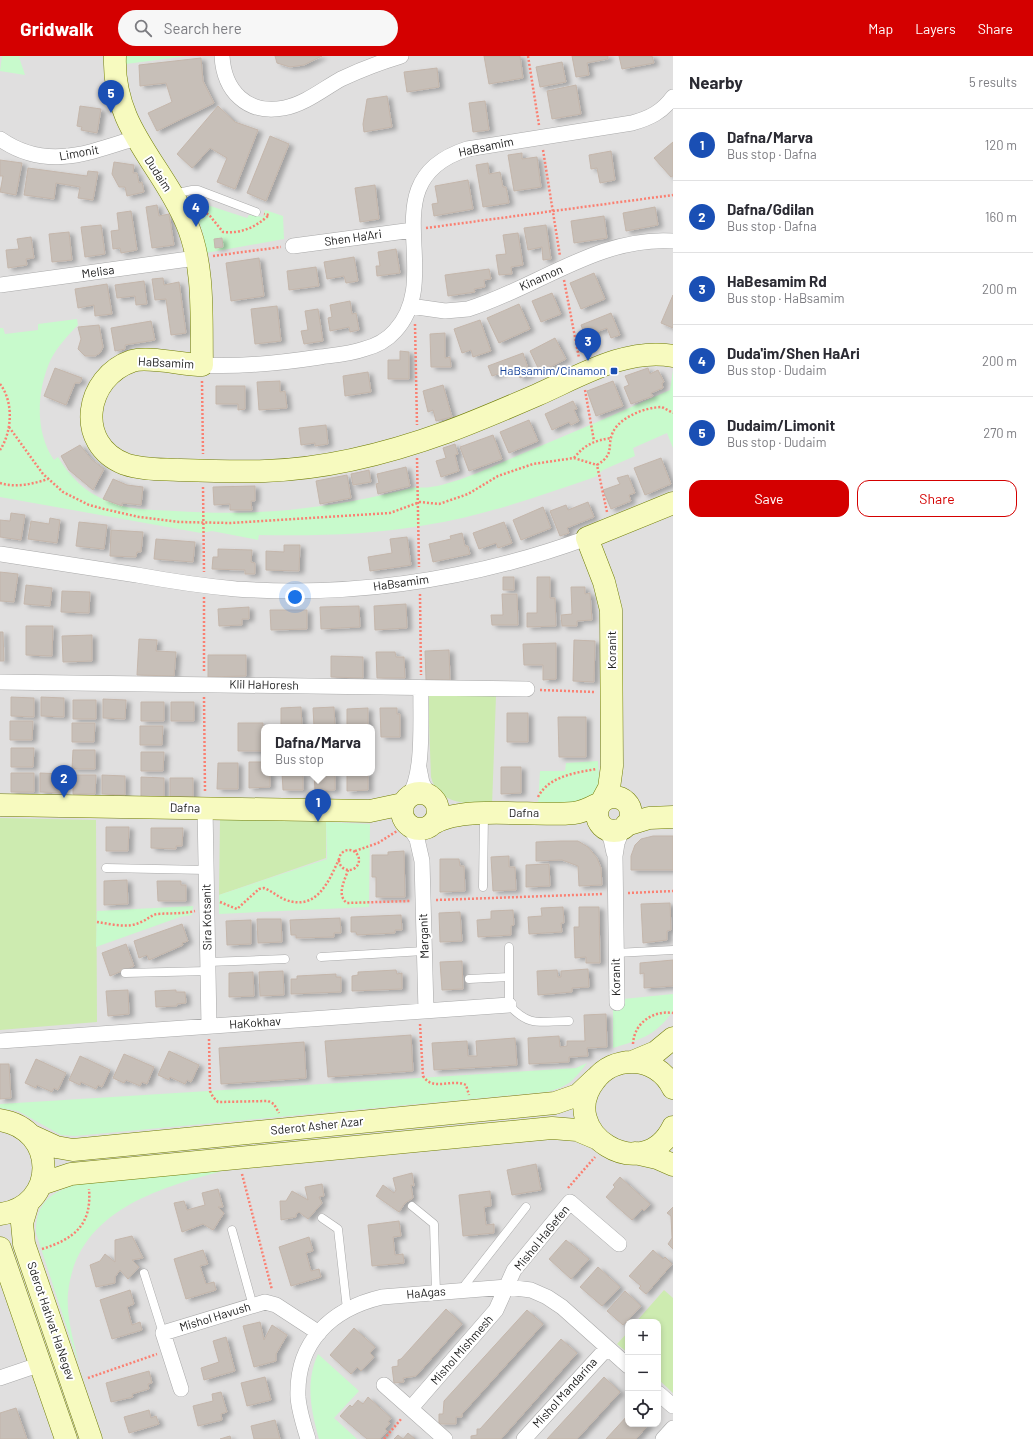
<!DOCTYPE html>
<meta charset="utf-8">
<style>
:root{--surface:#fff;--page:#f7f7f7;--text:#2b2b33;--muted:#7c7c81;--line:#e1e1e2;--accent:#d40000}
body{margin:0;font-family:Barlow,sans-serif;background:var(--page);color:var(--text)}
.controls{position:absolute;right:12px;bottom:12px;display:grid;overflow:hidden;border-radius:8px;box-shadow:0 2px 6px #0003}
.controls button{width:36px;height:36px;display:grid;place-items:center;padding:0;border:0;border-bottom:1px solid var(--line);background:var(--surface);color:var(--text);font:20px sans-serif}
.you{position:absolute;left:295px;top:541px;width:14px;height:14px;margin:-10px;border:3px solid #fff;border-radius:50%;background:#1a73e8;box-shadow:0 0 0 6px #1a73e833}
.badge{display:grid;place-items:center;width:26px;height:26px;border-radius:50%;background:var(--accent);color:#fff;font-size:13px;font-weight:700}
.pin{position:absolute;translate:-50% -33px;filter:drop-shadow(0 1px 2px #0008)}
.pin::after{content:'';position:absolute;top:21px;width:14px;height:12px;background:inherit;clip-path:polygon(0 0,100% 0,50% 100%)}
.popup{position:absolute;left:261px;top:668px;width:114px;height:52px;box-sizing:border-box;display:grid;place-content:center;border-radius:8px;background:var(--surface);filter:drop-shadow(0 1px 3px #0005);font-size:13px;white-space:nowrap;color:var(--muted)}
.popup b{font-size:15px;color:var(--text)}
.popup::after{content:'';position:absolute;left:50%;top:100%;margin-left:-8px;border:8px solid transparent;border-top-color:var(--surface)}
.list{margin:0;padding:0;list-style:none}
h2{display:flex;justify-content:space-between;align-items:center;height:52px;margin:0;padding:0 16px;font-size:17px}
h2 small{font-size:13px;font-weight:400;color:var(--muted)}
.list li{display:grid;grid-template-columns:26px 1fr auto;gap:12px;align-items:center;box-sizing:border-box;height:72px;padding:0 16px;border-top:1px solid var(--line)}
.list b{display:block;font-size:15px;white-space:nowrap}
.list p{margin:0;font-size:13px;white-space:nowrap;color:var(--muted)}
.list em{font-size:13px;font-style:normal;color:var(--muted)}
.actions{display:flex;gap:8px;padding:12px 16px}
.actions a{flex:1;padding:9px 0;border:1px solid var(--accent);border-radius:12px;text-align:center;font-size:14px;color:var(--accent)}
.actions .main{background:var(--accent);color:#fff}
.icon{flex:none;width:22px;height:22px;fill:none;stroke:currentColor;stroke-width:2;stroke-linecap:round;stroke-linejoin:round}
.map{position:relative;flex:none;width:673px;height:1383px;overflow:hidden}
header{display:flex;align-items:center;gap:24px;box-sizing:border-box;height:56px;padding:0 20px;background:var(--accent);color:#fff}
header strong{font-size:19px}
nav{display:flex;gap:22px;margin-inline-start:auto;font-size:14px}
.search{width:280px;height:36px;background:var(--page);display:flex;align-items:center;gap:10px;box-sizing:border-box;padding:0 14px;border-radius:22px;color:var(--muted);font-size:15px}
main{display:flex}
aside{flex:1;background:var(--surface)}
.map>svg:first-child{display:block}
.residential{fill:#e0dfdf;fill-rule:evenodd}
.grass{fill:#cdebb0}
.park{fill:#c8facc}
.building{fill:#c7bfb8;stroke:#c4b6ab;filter:url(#shadow)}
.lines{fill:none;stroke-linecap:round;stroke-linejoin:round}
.lane-casing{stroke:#a9a9a9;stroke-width:9}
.street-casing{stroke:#a9a9a9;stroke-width:16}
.secondary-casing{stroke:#707d05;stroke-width:23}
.path{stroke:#fa8072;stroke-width:2.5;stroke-dasharray:2 2;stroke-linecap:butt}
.lane{stroke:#fff;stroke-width:8}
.street{stroke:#fff;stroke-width:15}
.secondary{stroke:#f7fabf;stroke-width:22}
.transit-dot{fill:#1a4fb4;stroke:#fff;stroke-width:1.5}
.labels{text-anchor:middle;stroke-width:4;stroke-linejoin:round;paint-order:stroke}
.street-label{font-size:12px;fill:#222;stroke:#fff}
.transit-label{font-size:12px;fill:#164399;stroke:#fff;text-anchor:end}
</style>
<header>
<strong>Gridwalk</strong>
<div class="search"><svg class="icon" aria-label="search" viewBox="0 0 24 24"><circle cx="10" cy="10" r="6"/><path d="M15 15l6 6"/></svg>Search here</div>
<nav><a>Map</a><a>Layers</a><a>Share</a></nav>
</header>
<main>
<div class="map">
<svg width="673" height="1383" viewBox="0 0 673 1383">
<defs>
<filter id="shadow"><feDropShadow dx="4.5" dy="2.5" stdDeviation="2" flood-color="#0004"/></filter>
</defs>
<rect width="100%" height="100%" fill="#f2efe9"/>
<path class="residential" d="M0,0H673V1383H0ZM264,671H372V717H264ZM628,1266H658V1368H628Z"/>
<path class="grass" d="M428,640H496L492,750C468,747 438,749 431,721Z
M0,762L96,764L97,966L0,974Z
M220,763L326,766V802L219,839Z
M664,1234L673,1242V1337L658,1323V1266H636Z
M628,1276V1297L617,1288Z"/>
<path class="park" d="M2,0H27L19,1L25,19L0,15Z
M126,0H187L126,8Z
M192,144L247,162L249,159L263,161L265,154L283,160L284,183L206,197L203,177Z
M77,263L78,269C68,279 58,290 51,303C37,333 34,375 54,404L58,401C70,421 85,436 107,445C128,454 152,454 175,455C260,461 334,452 416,431C440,436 496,409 519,399C570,378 620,356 670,334L673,314V392L667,377L633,392L635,400L603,414L595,421C539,440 484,460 426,469C371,479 315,480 259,479L258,484L212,475L201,477L0,441V272H3L5,278L38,274V268Z
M598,705C598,713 600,722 598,730C594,752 554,748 538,749L540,715H565L566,707Z
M326,766L370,768L369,851L219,858V839L327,803Z
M193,850L192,859L180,861L96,891L97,855Z
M673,938V955C655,980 642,983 613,992V944Z
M587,1007C573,1025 568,1031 546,1036L75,1080L61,1079L18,1055L0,1052V1048L576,1012Z
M233,1112C163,1131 77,1152 68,1237C66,1261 74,1286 79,1309L36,1177C35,1147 51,1136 78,1128Z
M318,1298L359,1335L334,1362L357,1383H319C311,1354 305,1327 318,1298Z"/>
<path class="building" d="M275,0H322L304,9L290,11L277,7Z
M484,0H520L523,22L489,28Z
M572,0H608V3L587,7L589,19L576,21Z
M619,0H652L654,7L622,13Z
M201,2L203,25L214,47L157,75L148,57L172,46L166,27L140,30L139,9Z
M562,6L566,26L540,31L536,11Z
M437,12L439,31L407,36L404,16Z
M576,29L581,58L552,63L547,35Z
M387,40L392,71L364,76L363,68L367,43Z
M485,45L489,74L473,76L469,47Z
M80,50L101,53L97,77L81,74L82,71L77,70Z
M218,50L235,66L258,74L235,133L217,126L227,102L210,92L192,112L177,98Z
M270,80L289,88L266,145L247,137Z
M673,86V120L671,121L654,102Z
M611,95L615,124L600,127L597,112L591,113L589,99Z
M522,97V103L537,101L541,131L514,135L508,99Z
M0,104L22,107L16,139L0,136L3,120H0Z
M114,106L134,109L133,117H137L139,127L142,126L144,136L127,140L125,131H119L112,118Z
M488,107L489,118L500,116L503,131H506L509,147L483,151L476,109Z
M28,112L87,120L88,115L98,116L93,144L78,142L80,131L56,127L54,143L24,139Z
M468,124L473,153L434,160L432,148L438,147L435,130Z
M375,129L379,163L360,166L355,132Z
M157,149L159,160L169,158L174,189L152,192L146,151Z
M655,151L658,169L626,175L623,157Z
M131,155L137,194L121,197L120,192L113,193L111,175L119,174L117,157Z
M604,160L607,182L574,187L571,165Z
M101,169L105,198L85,201L81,171Z
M546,169L551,203L543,204L542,191L528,194L524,172Z
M69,176L72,204L52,206L49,178Z
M518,177L523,209L511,211L512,218L499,219L496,199L506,198L503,179Z
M31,181L34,202L26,203L27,209L8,212L6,194L19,193L17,183Z
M222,182L223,191L215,192L214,183Z
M396,193L400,217L377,220L376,210H380L378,196Z
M354,201L358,225L346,227L344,220L327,223L324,206Z
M259,202L264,240L231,245L226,207Z
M316,211L319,230L289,234L287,215Z
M489,213L491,223L484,224L485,231L474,233L475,236L448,240L445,219Z
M594,217L605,243L581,253L570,227Z
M163,222L164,229L179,226L186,277L171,279L166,243L155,244L152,223Z
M144,225L147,248L136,249L135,240L117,242L115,229Z
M107,228L112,258L95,260L94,249L78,252L75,233Z
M552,237L561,258L541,266L532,245Z
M673,239V272L661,267Z
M350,245L352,258L356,257L359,274L350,276L349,271L330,275L328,262L332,261L330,249Z
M519,248L530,273L499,287L487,262Z
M277,250L281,285L255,288L251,253Z
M318,253L323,285L304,288L301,275L308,274L305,255Z
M611,257L620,279L611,282L607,272L585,280L581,269Z
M480,264L491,295L473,301L471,294L462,297L454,273Z
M151,265L155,284L125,289V293L115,295L111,272Z
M99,269L103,291L100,297L95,300H85L78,293L81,283L78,271Z
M445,277V302L450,301L451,311H431L430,278Z
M555,282L566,303L540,316L530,295Z
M400,295L409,296V323H388V304H400Z
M523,297L530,318L520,322L516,312L492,320L488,310Z
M55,312L82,322L80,327H75L66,349L44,340Z
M648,312L650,318L658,314L664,326L662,327L663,332L651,337L653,340L631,348L624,331L629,329L625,320Z
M368,316L371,336L345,340L343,320Z
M280,325V336L285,335L287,352L259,354L257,326Z
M613,325L623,350L596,360L587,335Z
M443,329L452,361L436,365L433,354L428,356L423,335Z
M216,330H245V353L238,354V348H216Z
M573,345L577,353L574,354L579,365L571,369L569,366L552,374L545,358Z
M529,364L538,385L509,397L500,376Z
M326,369L328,388L315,390V387L301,389L299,372Z
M493,379L502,403L469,415L460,391Z
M455,388L458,398L455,399L459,415L441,421L436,405L446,402L443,392Z
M80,389L91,403L104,413L93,434L69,414L61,400Z
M661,402L671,428L645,439L634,412Z
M406,411L410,430L378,438L376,428L379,427L377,418Z
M369,414L371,426L353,429L351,418Z
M347,419L351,442L320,448L316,425Z
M628,419L635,437L629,439L631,445L611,453L603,434L620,428L617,422Z
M113,423L127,429L143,431L141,449L122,447V450L103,443Z
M255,430V445H251L252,454H230V448L214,449L213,431Z
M588,446L594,461L567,472L569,477L560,480L550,455L566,449L568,454Z
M543,451L551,472L521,484L513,464Z
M11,457L25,459L21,484L0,481V464L10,465Z
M50,462L60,464L57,487L28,483L31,465L49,468Z
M79,466L107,469L104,493L76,490Z
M504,466L512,487L498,492L496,487L479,493L473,477Z
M111,474L143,476L141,496H137L136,501L110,500Z
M462,477L465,490H468L470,498L433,506L429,488L451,483L450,480Z
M407,481L411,509L370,515L368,501L392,497L390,483Z
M156,483L195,486L193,506L154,503Z
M284,489H300L299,515L266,514V495L284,496Z
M218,493L252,494L251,506L255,507V518H245V514L212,513L213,501H218Z
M0,516L18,518L14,546L0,545Z
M503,521H514V534H503Z
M537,521H550V542H555L556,570L527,571V557H537Z
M26,529L52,532L50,550L24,548Z
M571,531H585V538L590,537L592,564L577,565V570H562L561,559L572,558Z
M62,535L90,536L89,557L61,556Z
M502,538H517L518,569H492L491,559H503Z
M406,548L407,572L375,574L374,550Z
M359,550L360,571L321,573L320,551Z
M249,551V563H242V569L219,570L218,553Z
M270,554H307V573L271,574Z
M26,570H53L52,600L26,599Z
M0,576H3L4,605H0Z
M92,579V605L63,606L62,580Z
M139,583L157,584L156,595L176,596L174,620L137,619Z
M574,584L595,585L594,626L573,625Z
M556,587V623L543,624V609H524L523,588Z
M449,594L450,624H426L425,595Z
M376,596H395L396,601H404L405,622H377Z
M208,599H246V620L208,621Z
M331,600L363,601V622L331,621Z
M11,641L34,642V661L11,660Z
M41,641L64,642V661L41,660Z
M103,643L126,644L125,663L103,662Z
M73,644H96V663H73Z
M141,646H164V665H141Z
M171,646H194V665H171Z
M301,651L302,671H281V652Z
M334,651L335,671H314L313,652Z
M368,652V671H347V653Z
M380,652H397V658H400V681H381Z
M507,657H528V686H507Z
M558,661H586V701H559Z
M10,665H33L32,684H10Z
M72,667H95L94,686H72Z
M238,667H263V695H238Z
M140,670H163L162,689H140Z
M11,692H34L33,711H11Z
M73,694H95V713H72Z
M141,696H164L163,715H141Z
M249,706H264V717H270V731L249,732Z
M218,707H238V733H217Z
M501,711H521V737L501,738Z
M11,717H34V736H11Z
M40,717L63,718V737L40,736Z
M282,717H303V734H283Z
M314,717H335V734L315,735Z
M347,717H368V734L347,735Z
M73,719H96L95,738H73Z
M102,719L125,720V739L102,738Z
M141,721L164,722V741H141Z
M170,722H193V741H170Z
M106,771H129L128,795H106Z
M151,772H183L182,790H176V793L151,792Z
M653,780H673V814H631V800L635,789L641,783Z
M561,785H578L588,791L597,802L601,812L602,829L579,830L578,810L562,804L536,805V786Z
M404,795L405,841H376V821H372V799H388V796Z
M509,800V811H515L516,834L493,835L491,801Z
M440,803H459L460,810H464L465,835L440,836Z
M549,808L550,830L526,831V809Z
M127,824L128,848L104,849V825Z
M157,825H181V829H186V845H158Z
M670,847L671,874L667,875V884L643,887L641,848Z
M563,851L564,867H561L562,876L529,878L528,861L542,860L541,852Z
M579,851H599L600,907H586V901L575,902L574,871H579Z
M513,854L514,869L511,870V879L478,881L477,864L491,863V855Z
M460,856L462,885L440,886L439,857Z
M401,859L402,874H395V877L357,879L356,876H351V861Z
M340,862L341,877H334V881L296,882V879H291L290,864Z
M257,863H281L282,886L258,887Z
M251,864V888L227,889L226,865Z
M182,868L188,885L182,887L183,889L149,904L147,899L139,902L134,885Z
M126,888L134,910L110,920L102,897Z
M673,904V930L644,932V917L640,918V907Z
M462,905L463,933L442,934L440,906Z
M588,913L589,931L572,932V936L538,939L537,915L557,914L558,921H561V915Z
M396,914L397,918L402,917V933L352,935V920L358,919V916Z
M283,915L284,939L260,940L259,916Z
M253,916L254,940L229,941V917Z
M336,918V921H341V936L291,938V923H297V920Z
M128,934L129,958L108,960L106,935Z
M176,934V936H185L186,947L177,948V950L156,951L155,935Z
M606,958L607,991L587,992L588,1000L569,1001V1006L529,1008L528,982L559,980L560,991L567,990V985H585L584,959Z
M411,979L413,1015L328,1021L325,985Z
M515,982L517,1009L434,1014L432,987L467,985L468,1000H477L476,985Z
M304,986L306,1022L221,1028L219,992Z
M169,995L199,1009L191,1026L187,1024L185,1028L170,1021L169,1024L158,1019Z
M124,998L154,1011L147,1028L142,1026L140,1030L126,1024L124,1027L113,1022Z
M80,1000L110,1014L102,1031L98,1029L96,1033L81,1026L80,1029L69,1024Z
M36,1003L66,1017L58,1034L54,1032L52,1036L37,1029L36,1032L25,1027Z
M0,1008H9L11,1042L0,1043Z
M536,1108L541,1134L512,1139L507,1114Z
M412,1117L414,1130L411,1129L413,1142L405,1147L399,1156L376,1140L383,1129L394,1137L396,1134L393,1122Z
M620,1121L650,1148L644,1155L642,1153L632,1164L606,1141L615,1131L613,1129Z
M322,1128L324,1140L319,1141L322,1147L308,1163L299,1156L296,1158V1161L281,1164L280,1145H286L292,1135L308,1144L305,1131Z
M218,1133L223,1151H218L224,1157L213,1174L203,1168L182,1176L174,1147L184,1145L187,1154L205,1149L202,1137Z
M490,1135L491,1150L484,1151L486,1169L494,1168V1177L463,1180L459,1139Z
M673,1151V1193L668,1188L672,1182L671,1160L667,1157Z
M399,1165L401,1180L393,1181L395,1199L403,1198L404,1207L372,1210L368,1169Z
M132,1180L143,1202L132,1204L139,1211L128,1223L120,1214L115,1221V1227L96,1231L90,1209L100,1205L105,1198L115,1206V1184Z
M309,1181L313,1195L306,1197L311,1215L319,1213L321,1221L291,1230L279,1191Z
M566,1184L589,1203L571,1223L549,1203Z
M203,1194L208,1208L200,1210L206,1228L214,1226L216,1234L186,1243L174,1203Z
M653,1194L663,1203L665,1201L672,1208L646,1238L639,1232L641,1230L629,1220Z
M598,1211L620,1231L602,1250L580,1231Z
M130,1234L134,1248L127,1251L132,1269L140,1266L142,1274L112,1283L100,1244Z
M625,1235L641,1250L623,1269L607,1255Z
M446,1253L462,1268L416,1320L403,1322L404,1326L394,1327L392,1311L398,1310V1304L401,1303Z
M527,1254L543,1268L462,1358V1361H456V1368H439V1358H443L444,1345Z
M260,1266L264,1284L272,1269L287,1279L276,1298V1305L254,1311L243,1270Z
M354,1272L375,1291L370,1297L374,1301L361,1315L357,1311L351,1318L330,1299Z
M226,1281L235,1315L204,1324L201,1312L219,1306L213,1285Z
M561,1283L577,1297L501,1383H471V1380L477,1379V1373H480Z
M149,1315L152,1327L148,1328L149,1333L132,1338L133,1341L111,1346L106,1327Z
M265,1321L271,1344L247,1350L241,1327Z
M604,1321L620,1336L577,1383H547Z
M221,1336L227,1356L221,1358L222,1364L198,1370L193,1350L213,1345L212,1338Z
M368,1341L391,1362L388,1366L390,1367L385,1373L387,1375L380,1383H367L340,1360L350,1349L352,1351L358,1344L363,1348Z
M16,1352L27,1383H0V1357Z
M149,1354L151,1362L156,1360L159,1368L129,1377L124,1361Z
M628,1359V1368H649L636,1383H606Z
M275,1364L280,1383H254L251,1370Z
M408,1377L415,1383H394L398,1379L403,1383Z
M230,1380L231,1383H220Z"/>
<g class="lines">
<g class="lane-casing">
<path id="lane" d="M173,138L192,134H198L256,156
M106,812L206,814
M483,831L484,758
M509,891V949C530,972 540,965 569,965
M616,897L673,894
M321,901L424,895
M208,906L285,903
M125,917L208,915
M469,923L509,921
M412,1150L434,1168L436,1237
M322,1162L338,1173L347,1253
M232,1174L253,1250
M144,1217L163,1277
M461,1234L526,1151"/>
</g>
<g class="street-casing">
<path id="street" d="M222,0C224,35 247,59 284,52C305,48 323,33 341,23C360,14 381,6 401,0
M0,83C46,115 88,97 136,82
M293,190L413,174
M0,229L196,202
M410,250L445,255L468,253C537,232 598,180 673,185
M202,309C241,311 281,307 320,301C335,299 350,298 364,293C376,290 387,284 395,275C447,219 368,125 467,93L632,67C650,62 662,56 673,41
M0,498C46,505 92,512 137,519C170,525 203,530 236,533C355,541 475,523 587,482
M0,626L527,633
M419,712L422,727L429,739
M408,741C425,720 420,660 421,632
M205,752L209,970
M408,769L417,783L422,805L426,955
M605,773L611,783L614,797
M617,947L615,800L617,787L623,772
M0,985L509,949
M0,1322L41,1308
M384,1329L445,1383
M181,1333L163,1277L265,1246L276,1249L319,1277
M658,1337L673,1350
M411,1352L496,1254L514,1214L570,1146L619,1188
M308,1383C304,1370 299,1355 298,1341C296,1286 331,1253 382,1241L507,1231L531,1234L547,1241L562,1251L628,1310
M524,1383L607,1292
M663,1383L673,1372"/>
</g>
<g class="secondary-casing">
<path id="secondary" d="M115,0C112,72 162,107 187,168C205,211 201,263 202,309C184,309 148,300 132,305C85,321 74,388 125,408C142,414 162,413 179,414C208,415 236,416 265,415C327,413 389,397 447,376C477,365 507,352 537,339C578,321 627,291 673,300
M402 755a18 18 0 1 1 36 0a18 18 0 1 1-36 0Z
M597 758a17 17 0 1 1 34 0a17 17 0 1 1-34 0Z
M602,745L609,732L612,710L611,554L604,526L587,482L673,447
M0,749L370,755L403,748
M434,767C465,749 537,761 574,757C584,756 592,751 600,747
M626,769L649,762L673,761
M632,1006L656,996L673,982
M673,1032C665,1016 650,1006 632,1006C618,1006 604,1012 595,1024C554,1076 643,1132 673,1071
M0,1064C58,1073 58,1151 0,1158
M32,1080L56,1091L73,1094L555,1047L578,1039L596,1022
M635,1097L657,1102L673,1109
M41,1128L71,1118L552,1072L577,1074L596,1082
M28,1147L22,1167L24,1188L91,1383
M0,1192L66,1383"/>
</g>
<path class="path" d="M528,0L539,69
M543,94L560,200
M197,150L210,160L223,176C241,178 256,171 269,159L264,158
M426,172L673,139
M213,200L281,191
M564,224L579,302
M415,268L417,369
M202,325L203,398
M0,328C14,346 12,376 0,394
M585,334L594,385
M9,371L43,418L63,436L89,449L104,453L139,461L179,466L231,467L390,457L420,446L439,448L468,438L498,420L533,408L574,402L597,409
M417,402L419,511
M574,402C584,389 595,384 612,382
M0,427C15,432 33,428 48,423
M203,431L204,516
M607,456L597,409C616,397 606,391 613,376C620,361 646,351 662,351L673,357
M420,538L421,619
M204,541V616
M540,634L595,636
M204,641L205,736
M538,741C549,720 575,717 596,713
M339 804a10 10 0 1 1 20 0a10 10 0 1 1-20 0Z
M355,795L378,787L397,775
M348,814C345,824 336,839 347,847L411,845
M628,837L673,835
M436,844L603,838
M220,846L237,853L259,833L264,832C272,835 278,841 286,844C317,855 329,825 339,803
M97,866C111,868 128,873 141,866C147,864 151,859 157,858C170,857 182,858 195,855
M420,968L423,1020C433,1036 452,1022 466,1029L469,1039
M209,983L210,1035L213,1041L218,1046L268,1045L274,1048L279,1057
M633,988C634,967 653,954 673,957
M242,1118L272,1234
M568,1132L595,1101
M42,1193C74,1183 92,1169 89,1133
M88,1322L157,1298
M384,1383L402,1362"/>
<use href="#lane" class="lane"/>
<use href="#street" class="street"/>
<use href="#secondary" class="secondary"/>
</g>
<rect class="transit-dot" x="610" y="311" width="8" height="8" rx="2"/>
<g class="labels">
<g class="street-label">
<text transform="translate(486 91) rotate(-12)" y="4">HaBsamim</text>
<text transform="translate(79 97) rotate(-10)" y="4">Limonit</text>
<text transform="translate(158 118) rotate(57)" y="4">Dudaim</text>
<text transform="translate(353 182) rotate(-8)" y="4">Shen Ha'Ari</text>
<text transform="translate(98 216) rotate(-8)" y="4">Melisa</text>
<text transform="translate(541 222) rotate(-24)" y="4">Kinamon</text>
<text transform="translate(166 307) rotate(3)" y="4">HaBsamim</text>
<text transform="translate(401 527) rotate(-8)" y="4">HaBsamim</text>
<text transform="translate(612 594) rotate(-90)" y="4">Koranit</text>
<text transform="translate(264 629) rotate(1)" y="4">Klil HaHoresh</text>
<text transform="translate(185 752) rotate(1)" y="4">Dafna</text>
<text x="524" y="761">Dafna</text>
<text transform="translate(207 861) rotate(-91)" y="4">Sira Kotsanit</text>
<text transform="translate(424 880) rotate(-92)" y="4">Marganit</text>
<text transform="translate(616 921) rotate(-91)" y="4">Koranit</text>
<text transform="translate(255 967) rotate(-4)" y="4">HaKokhav</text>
<text transform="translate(317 1070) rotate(-6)" y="4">Sderot Asher Azar</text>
<text transform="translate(542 1182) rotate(-51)" y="4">Mishol HaGefen</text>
<text transform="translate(426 1237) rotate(-5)" y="4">HaAgas</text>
<text transform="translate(215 1261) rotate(-17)" y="4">Mishol Havush</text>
<text transform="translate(51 1265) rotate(71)" y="4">Sderot Hativat HaNegev</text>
<text transform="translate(462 1294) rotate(-49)" y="4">Mishol Mishmesh</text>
<text transform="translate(565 1337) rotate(-48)" y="4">Mishol Mandarina</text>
</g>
<g class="transit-label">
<text x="606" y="319">HaBsamim/Cinamon</text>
</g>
</g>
</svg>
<div class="controls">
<button>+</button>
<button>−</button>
<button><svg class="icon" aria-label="locate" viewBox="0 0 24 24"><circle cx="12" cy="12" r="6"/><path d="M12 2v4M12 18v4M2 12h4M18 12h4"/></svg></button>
</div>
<div class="you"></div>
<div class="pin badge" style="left:318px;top:766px;background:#1a4fb4">1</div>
<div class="popup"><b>Dafna/Marva</b>Bus stop</div>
<div class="pin badge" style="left:64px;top:742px;background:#1a4fb4">2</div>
<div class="pin badge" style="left:588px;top:305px;background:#1a4fb4">3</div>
<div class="pin badge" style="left:196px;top:171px;background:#1a4fb4">4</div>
<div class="pin badge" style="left:111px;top:57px;background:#1a4fb4">5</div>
</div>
<aside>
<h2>Nearby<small>5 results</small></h2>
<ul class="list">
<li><span class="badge" style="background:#1a4fb4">1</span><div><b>Dafna/Marva</b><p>Bus stop · Dafna</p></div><em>120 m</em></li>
<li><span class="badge" style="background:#1a4fb4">2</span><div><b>Dafna/Gdilan</b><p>Bus stop · Dafna</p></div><em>160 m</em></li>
<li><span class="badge" style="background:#1a4fb4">3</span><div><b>HaBesamim Rd</b><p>Bus stop · HaBsamim</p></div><em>200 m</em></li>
<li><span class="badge" style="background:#1a4fb4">4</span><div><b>Duda'im/Shen HaAri</b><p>Bus stop · Dudaim</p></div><em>200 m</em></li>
<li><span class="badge" style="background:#1a4fb4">5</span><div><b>Dudaim/Limonit</b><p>Bus stop · Dudaim</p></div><em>270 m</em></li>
</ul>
<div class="actions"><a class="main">Save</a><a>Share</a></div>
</aside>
</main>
